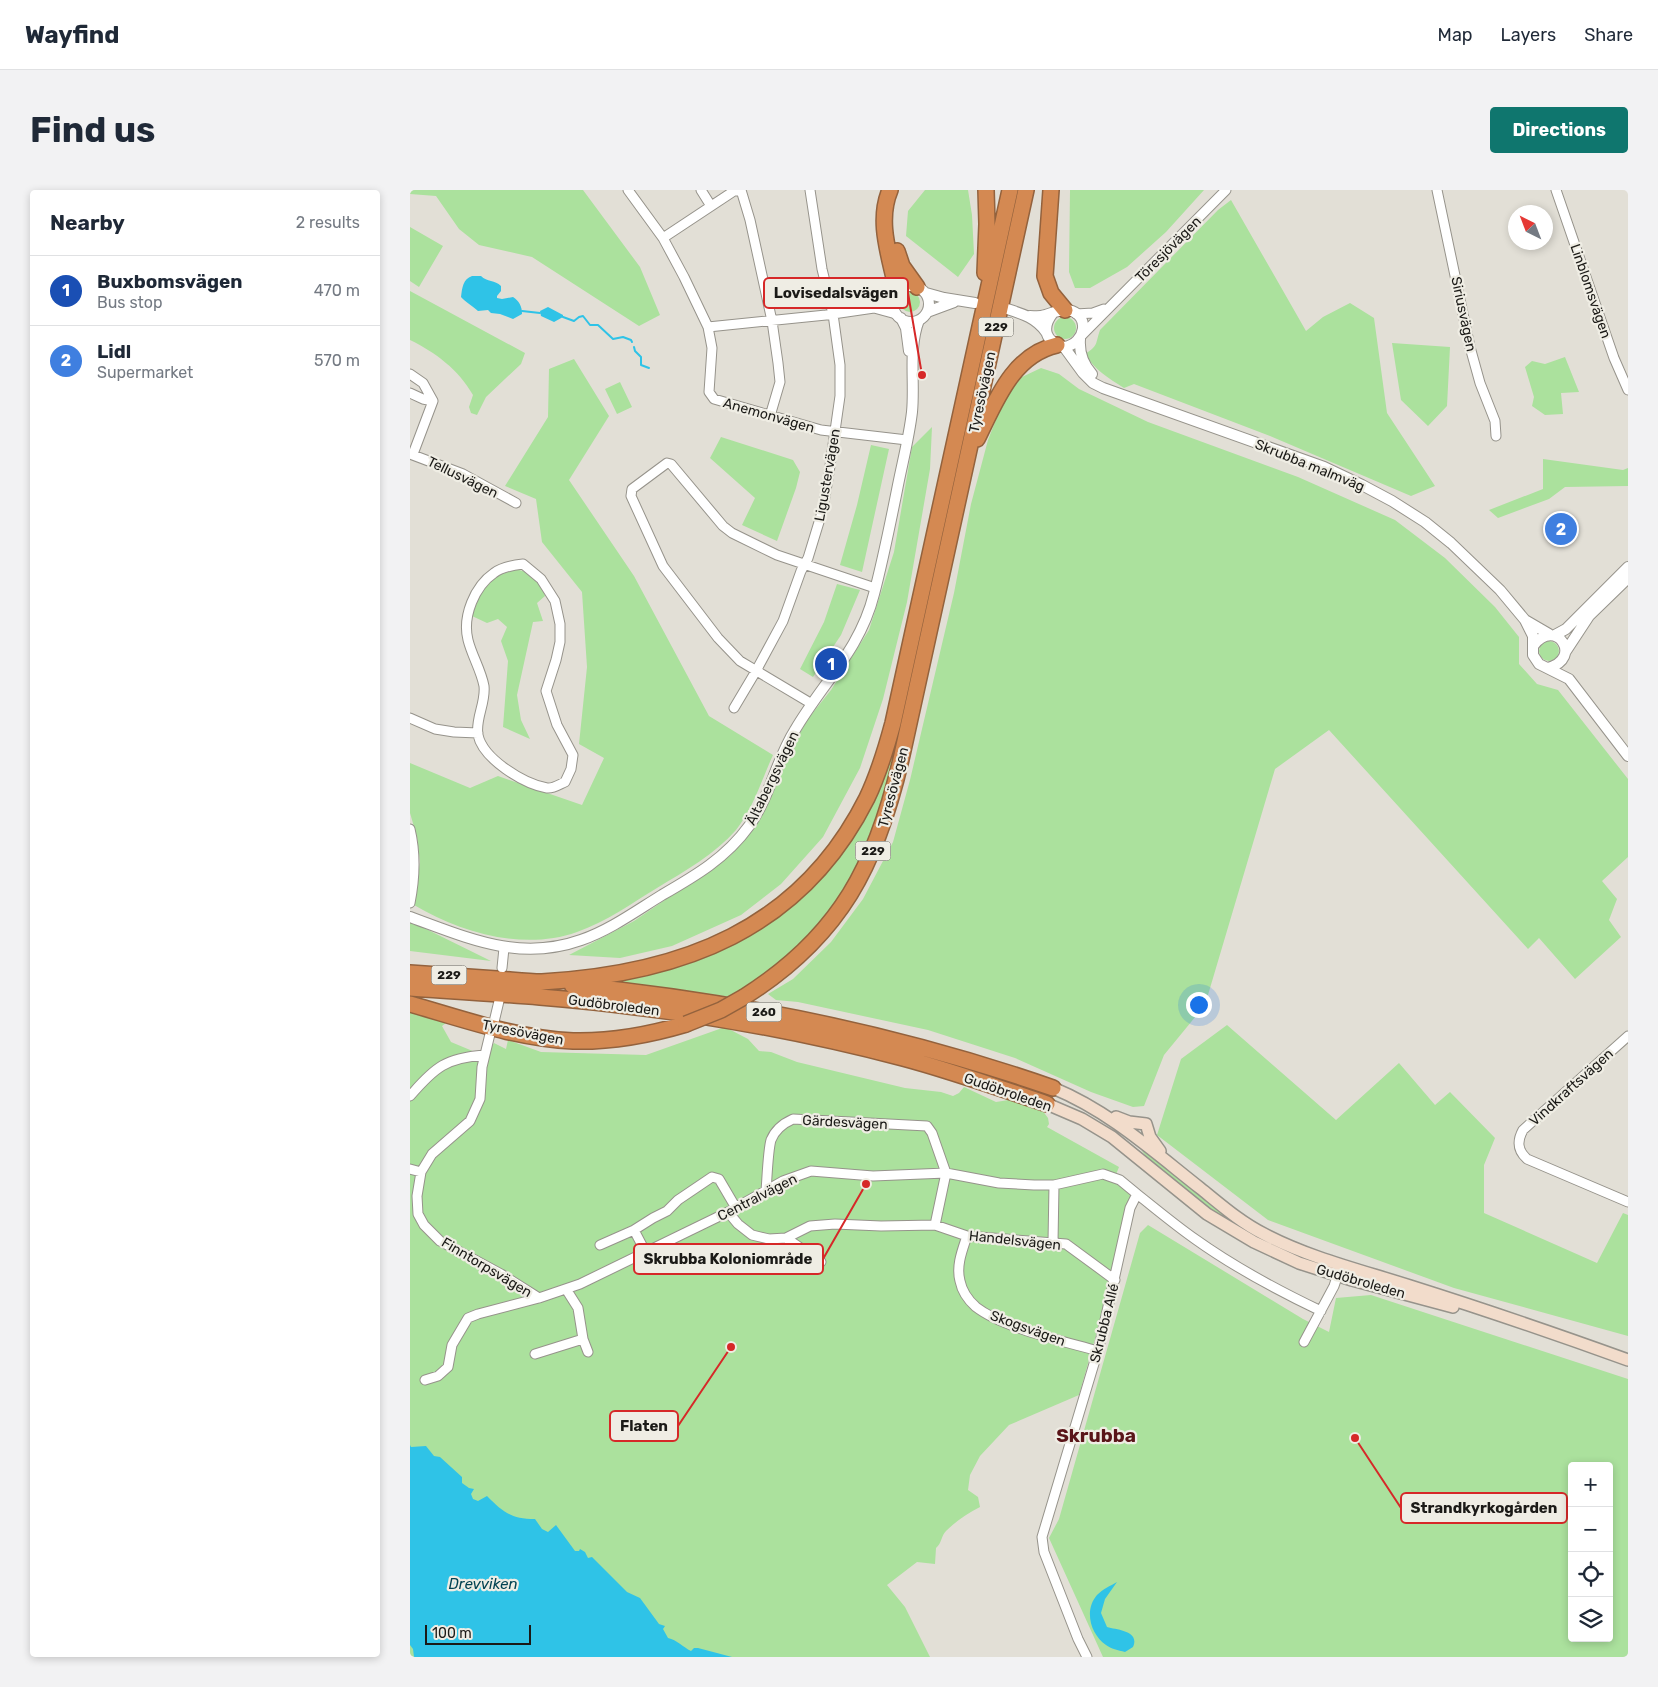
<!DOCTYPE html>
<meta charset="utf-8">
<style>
:root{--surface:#fff;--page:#f2f2f3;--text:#1f2937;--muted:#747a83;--line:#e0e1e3;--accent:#0f766e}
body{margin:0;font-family:Rubik,sans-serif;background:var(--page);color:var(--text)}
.controls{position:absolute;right:15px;bottom:15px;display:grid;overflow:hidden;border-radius:5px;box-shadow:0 2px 8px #0003}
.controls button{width:45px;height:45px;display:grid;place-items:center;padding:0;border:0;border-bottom:1px solid var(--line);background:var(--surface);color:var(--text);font:25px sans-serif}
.compass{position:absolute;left:1098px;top:15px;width:45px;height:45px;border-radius:50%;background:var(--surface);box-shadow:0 2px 8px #0003;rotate:318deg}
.scale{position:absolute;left:15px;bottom:12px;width:106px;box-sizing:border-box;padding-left:5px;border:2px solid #1b1a17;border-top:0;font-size:14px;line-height:18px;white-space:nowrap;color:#1b1a17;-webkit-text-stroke:4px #efede4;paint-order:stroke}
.you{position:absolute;left:788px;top:814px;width:18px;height:18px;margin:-12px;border:4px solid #fff;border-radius:50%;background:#1a73e8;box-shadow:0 0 0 8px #1a73e833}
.badge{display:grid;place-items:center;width:32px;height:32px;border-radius:50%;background:var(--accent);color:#fff;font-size:16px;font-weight:700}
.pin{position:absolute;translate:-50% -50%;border:2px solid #fff;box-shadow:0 1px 5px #0006}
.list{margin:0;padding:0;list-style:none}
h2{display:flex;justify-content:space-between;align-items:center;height:65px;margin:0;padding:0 20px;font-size:21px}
h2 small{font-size:16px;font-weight:400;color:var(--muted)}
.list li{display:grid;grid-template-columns:32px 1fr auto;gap:15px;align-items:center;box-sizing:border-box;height:70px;padding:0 20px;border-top:1px solid var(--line)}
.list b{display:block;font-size:19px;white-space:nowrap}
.list p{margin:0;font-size:16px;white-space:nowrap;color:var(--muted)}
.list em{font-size:16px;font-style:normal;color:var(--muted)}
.icon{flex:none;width:28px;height:28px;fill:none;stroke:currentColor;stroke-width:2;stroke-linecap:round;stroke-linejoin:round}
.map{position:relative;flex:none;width:1218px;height:1467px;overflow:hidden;border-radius:5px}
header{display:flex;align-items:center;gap:30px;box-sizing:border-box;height:70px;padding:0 25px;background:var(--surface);border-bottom:1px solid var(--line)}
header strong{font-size:24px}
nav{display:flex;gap:28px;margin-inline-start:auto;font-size:18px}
.intro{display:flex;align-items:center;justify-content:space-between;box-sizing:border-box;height:120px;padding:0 30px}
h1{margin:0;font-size:35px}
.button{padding:12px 22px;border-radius:5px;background:var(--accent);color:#fff;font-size:18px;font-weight:700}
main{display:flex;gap:30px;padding:0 30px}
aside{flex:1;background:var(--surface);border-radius:5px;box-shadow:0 2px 8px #0003}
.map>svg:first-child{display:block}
.green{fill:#abe19d;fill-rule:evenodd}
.water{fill:#2fc3e7}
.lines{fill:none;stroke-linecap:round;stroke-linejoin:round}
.stream{stroke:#2fc3e7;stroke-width:2}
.minor-casing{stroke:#96938b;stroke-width:11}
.tertiary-casing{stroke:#96938b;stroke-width:12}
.secondary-casing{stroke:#96938b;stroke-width:14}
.motorway-casing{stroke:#93623d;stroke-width:18}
.minor{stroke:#fff;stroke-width:9}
.tertiary{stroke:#fff;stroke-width:10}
.secondary{stroke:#f2dccb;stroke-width:11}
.motorway{stroke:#d48952;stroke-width:15}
.motorway-bridge-casing{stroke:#93623d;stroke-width:18;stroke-linecap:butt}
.motorway-bridge{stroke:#d48952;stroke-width:15}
.labels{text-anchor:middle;stroke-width:4.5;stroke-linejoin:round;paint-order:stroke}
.shield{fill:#efede4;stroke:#5b5954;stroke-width:1}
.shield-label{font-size:12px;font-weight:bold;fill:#1b1a17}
.street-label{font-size:14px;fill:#1b1a17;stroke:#efede4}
.water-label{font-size:15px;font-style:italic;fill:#034352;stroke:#efede4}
.district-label{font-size:19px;font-weight:bold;fill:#5a1519;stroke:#efede4}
.leader{fill:none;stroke:#d62828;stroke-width:2}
.callout-dot{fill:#d62828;stroke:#efede4;stroke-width:2}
.callout{fill:#efede4;stroke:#d62828;stroke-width:2}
.callout-label{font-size:15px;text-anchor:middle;font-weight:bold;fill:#1b1a17}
</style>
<header>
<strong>Wayfind</strong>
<nav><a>Map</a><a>Layers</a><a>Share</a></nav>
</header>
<div class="intro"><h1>Find us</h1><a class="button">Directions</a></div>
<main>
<aside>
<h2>Nearby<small>2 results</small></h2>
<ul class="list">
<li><span class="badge" style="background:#1a4fb4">1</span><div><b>Buxbomsvägen</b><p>Bus stop</p></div><em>470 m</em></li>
<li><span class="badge" style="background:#3f7fe0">2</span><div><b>Lidl</b><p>Supermarket</p></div><em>570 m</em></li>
</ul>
</aside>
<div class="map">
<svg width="1218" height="1467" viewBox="0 0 1218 1467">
<rect width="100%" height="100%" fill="#e2dfd6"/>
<path class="green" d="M0,0H173L230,77L250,125L229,136L122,67L69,55L49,39L26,6L0,4Z
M515,0H558L562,25L564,64L548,87L496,46L498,21Z
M660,0H794L756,42L717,77L680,98H665L659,82Z
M821,10L896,141L913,127L940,113L964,128L977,223L1025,296L1001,306L860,246L724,194L714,198C698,188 685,180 675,164C689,155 685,154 690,140L808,20Z
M0,37L33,56L9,97L0,91Z
M0,101L115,163L111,174L76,207L67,225L61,223L59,217L63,205C49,180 25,162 0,150Z
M490 112a10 10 0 1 1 20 0a10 10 0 1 1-20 0Z
M578,125L583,126L492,543L472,619L454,666L430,708L404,741L375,769L321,807L193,790L278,773L313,758L348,739L468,598Z
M644 138a11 11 0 1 1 22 0a11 11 0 1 1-22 0Z
M982,153L1040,157L1037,216L1018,236L991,210Z
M1155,167L1169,202L1151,203L1153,224L1135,225L1122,216L1124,207L1115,177L1122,171L1135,174Z
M164,169L199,226L159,290L224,386L299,526L363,565C352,589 343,619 326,640C305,664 275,681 247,698C222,713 196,732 167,742C114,761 51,743 4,715L10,672L7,647L0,623V573L60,598L88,586L172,615L194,568L169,554L177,477L172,402L132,352L126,309L95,296L138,227L139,179Z
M631,178L649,184L669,199L738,232L888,287L985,330L1035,368L1085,417L1109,447V474L1127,494L1148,500L1218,589V667L1192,691L1207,709L1199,730L1211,747L1165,789L1129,748L1118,759L919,540L865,579L795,815L754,865L734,916L723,917L681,902L605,868L518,840L388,812L366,810L358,804L383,789L421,752L453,709L483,652L500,590L544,403L561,314L578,250L594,209L612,187Z
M210,192L222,217L207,224L195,199Z
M522,237L520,279L497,412L473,509L450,578L413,647L371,694L331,725L262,756L210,768L159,765L224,731L321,665L341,641L373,575L397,530L421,500L459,440L484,362L502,257Z
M311,247L383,270L390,282L386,298L367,351L332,335L345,308L300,268Z
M461,255L479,259L452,382L430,375L447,315Z
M1133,269L1213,280L1218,278V296L1155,297L1139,309L1088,328L1079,320L1133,299Z
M106,379L119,383L133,399L135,406L127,413L133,431L123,432L107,505L111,530L120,549L93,537L98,471L91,451L97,437L88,429L77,433L62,426L71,402L87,386Z
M427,394L450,400L431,445L403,487L390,479L414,432Z
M1129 461a10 10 0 1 1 20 0a10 10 0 1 1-20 0Z
M0,733L10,736L81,771L0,761Z
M0,821L36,833L32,836L41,852L65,862L79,860L84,853L96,859L98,850L131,862L236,865L315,837L338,849L349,861L361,862L387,872L495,898L531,902L543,906L549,903L554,897L586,912L605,909L632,920L638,928L639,934L637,937L709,977L703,992L721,1003L702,1089L669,1205L599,1235L570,1266L560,1285L558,1300L568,1307L570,1317C558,1323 546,1331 536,1341C531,1346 532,1353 526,1358L525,1374L507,1372L477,1395L495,1417L520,1467H0Z
M817,835L926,930L989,873L1025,915L1040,902L1085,948L1074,975V1023L1187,1073L1213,1023L1218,1025V1146L1044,1098L858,1030L747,945L771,869Z
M727,954L740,961L800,1014L848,1048L802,1023L740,972Z
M738,1035L893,1129L919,1142L926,1108L961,1105L1218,1189V1467H693L639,1348L649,1329L730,1043ZM1162,1276H1199V1448H1162Z"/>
<path class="water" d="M62,86H71C77,92 85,90 91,96V101L87,106V108L92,109L103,107C109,111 112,116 112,124L103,129L90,124L81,123L78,120L68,121C63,116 55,112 51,107C52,98 53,89 62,86Z
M138,117L153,125V127L144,132L131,126L130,121Z
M0,1255L1,1257L16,1256L24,1266L30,1267L52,1287V1293L59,1298L64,1299L61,1304L63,1309L68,1311L77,1306C93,1322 101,1329 125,1329L132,1339L138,1342L146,1335L165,1361H169L170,1359L175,1362L178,1368L182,1367L217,1402L230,1408L249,1434L255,1436L253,1439L258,1448C267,1450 273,1457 281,1461L284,1458H288L322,1467H4L3,1459L0,1455Z
M707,1392L695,1409L691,1423L697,1437C708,1440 730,1441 723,1457L715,1462C708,1460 701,1459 696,1455C680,1444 674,1420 687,1405C693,1399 700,1396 707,1392Z"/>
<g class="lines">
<path class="stream" d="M112,121L130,123
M153,127L164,131L169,127L173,126L180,135H188L203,149L213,147L221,150L222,152
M224,157L225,161L231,167V175L239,178"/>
<g class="minor-casing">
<path id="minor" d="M218,0L253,48L274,87L298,137L302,158L299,202L304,209L411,240L497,250
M291,0L301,16
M331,0L340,30L362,131L368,173L370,192L360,226
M1027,0L1060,157L1070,193L1085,231L1086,246
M1146,0L1204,168L1218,200
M253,48L324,1L331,0
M464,118L485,107
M666,124L683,123L694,119
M298,137L416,125L464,118L486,124
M672,145L816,0
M0,184L13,193L23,211
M0,203L13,209L23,211L3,264
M0,264L53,284L106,313
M113,374L131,389L145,411L150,434V452L146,470L136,501L147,535L163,565L161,579L155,592C150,594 143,599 137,598C114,594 73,569 68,545C65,529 76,513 74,496C71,480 62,466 58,450C52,426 65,396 84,383C92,377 104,375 113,374Z
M402,514L330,471L308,448L253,376L221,306L222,299L257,273L261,274L313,336L322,343L367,365L465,398
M324,518L346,481L373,431L391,381L398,368L413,319L420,276L430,206V175L423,124L412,79L400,0
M0,528L25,539L44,542L68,543
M0,639C6,664 5,688 0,713
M92,778L94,758
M84,832L89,811
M80,844L72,877L70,909L60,931L22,964L11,982L7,1006L8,1024L14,1035L30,1051L91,1084L129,1108
M1218,846L1113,940C1107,951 1107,960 1117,969L1218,1012
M0,906C25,877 36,868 74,865
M0,979L11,982
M356,1001C357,989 358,960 361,950C365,940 374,933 383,929L517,936L522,943L536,983L525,1035
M318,1022L328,1034L342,1045L359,1049L376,1048L411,1072
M224,1040L236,1063
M557,1046C552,1061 546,1076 550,1091C552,1101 558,1110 566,1117C593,1138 653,1151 688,1161
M376,1048L400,1036L425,1034L471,1036L525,1035L557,1046L656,1054L705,1090
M643,1052L644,995
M190,1055L224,1040L243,1028L257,1021L268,1010L302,987L309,989L326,1018
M156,1099L168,1118L173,1149L178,1162
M894,1152L924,1096L929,1081
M125,1164L173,1149
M15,1190L28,1186L38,1177L42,1155L58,1128L68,1124L129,1108L170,1094L318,1022L373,991L401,981L463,986L536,983L589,993L624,995H644L693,984L710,990L727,1004
M677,1467L668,1449L634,1362L632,1347L689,1157L720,1018L727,1004C746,1019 765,1035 785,1049C824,1077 867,1100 911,1121"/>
</g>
<g class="tertiary-casing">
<path id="tertiary" d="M483 114a18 18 0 1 1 36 0a18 18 0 1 1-36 0Z
M516,103L534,108L565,113
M597,119C613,124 626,128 636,142
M517,122L544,112
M620,126C625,126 630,127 635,125C643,123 649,119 658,120C681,124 676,154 654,157C635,152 631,138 643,123
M491,128L496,138L499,161
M670,149C669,162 673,174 682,184
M654,157L673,183L683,193L693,198L914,277L952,295L982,311L1015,332L1041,353L1090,400L1115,430L1123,446V465L1129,474L1159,489L1218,566
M1115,430L1139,444
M1145,445L1156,439L1218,377
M1124,455C1146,427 1174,468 1138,478
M1156,461L1179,426L1218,388
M0,727C58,748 109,772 171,750C200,740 226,721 252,705C285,686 316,668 339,636C360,607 366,570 385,540C413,492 450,460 464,404C473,370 480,335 487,300C492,274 499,248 502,222C505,192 498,158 509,130"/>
</g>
<g class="secondary-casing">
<path id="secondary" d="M643,898C699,921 743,961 790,998C810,1014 830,1032 854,1044C900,1068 950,1080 1000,1096C1073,1119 1146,1144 1218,1170
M637,914L672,929L702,947L797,1024L844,1052L889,1073L942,1090L1043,1117
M706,927L719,932L736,934L740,947L750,961"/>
</g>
<g class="motorway-casing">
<path id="motorway" d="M480,0C466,33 481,69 487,102
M641,0L635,86L641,103L655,120
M487,61L492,76L507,97
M575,83L577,34L576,0
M567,249C585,213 602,165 647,155
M0,783C29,785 58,787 87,789C102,790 117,792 132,792C271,784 391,740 457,608C468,585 476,559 483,533L600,0
M162,795C325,811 488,844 643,898
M0,798C75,803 151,807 226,817C316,828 405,845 493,868C542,881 589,898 637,914
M334,807C431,746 467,674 492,565L616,0
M0,814C53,829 108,849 163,851C202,852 239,845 276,834"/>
</g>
<use href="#minor" class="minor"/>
<use href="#tertiary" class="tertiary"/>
<use href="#secondary" class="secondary"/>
<use href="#motorway" class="motorway"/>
<g class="motorway-bridge-casing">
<path id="motorway-bridge" d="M276,834L311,820L334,807"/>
</g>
<use href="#motorway-bridge" class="motorway-bridge"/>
</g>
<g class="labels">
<g class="shield">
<rect x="568.5" y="127.5" width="35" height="19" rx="4"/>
<rect x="445.5" y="651.5" width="35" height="19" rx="4"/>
<rect x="21.5" y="775.5" width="35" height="19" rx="4"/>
<rect x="336.5" y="812.5" width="35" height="19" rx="4"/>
</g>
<g class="shield-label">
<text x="586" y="141">229</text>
<text x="463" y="665">229</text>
<text x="39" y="789">229</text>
<text x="354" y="826">260</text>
</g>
<g class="street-label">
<text transform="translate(758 59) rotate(-45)" y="5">Töresjövägen</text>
<text transform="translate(1181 101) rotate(71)" y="5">Linblomsvägen</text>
<text transform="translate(1054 124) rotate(78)" y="5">Siriusvägen</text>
<text transform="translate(572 202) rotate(-78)" y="5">Tyresövägen</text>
<text transform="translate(359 225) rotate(16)" y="5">Anemonvägen</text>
<text transform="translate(900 275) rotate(22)" y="5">Skrubba malmväg</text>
<text transform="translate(417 285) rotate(-80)" y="5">Ligustervägen</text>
<text transform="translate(53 287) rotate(26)" y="5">Tellusvägen</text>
<text transform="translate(362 588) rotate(-64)" y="5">Ältabergsvägen</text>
<text transform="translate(483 597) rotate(-75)" y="5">Tyresövägen</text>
<text transform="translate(204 815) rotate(7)" y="5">Gudöbroleden</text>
<text transform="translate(113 842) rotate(11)" y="5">Tyresövägen</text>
<text transform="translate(1161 897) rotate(-42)" y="5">Vindkraftsvägen</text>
<text transform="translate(598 902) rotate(19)" y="5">Gudöbroleden</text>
<text transform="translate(435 932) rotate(3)" y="5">Gärdesvägen</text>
<text transform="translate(347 1007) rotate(-27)" y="5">Centralvägen</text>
<text transform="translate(605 1050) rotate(6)" y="5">Handelsvägen</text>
<text transform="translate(77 1077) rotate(31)" y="5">Finntorpsvägen</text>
<text transform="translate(951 1091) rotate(16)" y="5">Gudöbroleden</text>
<text transform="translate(694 1133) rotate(-76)" y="5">Skrubba Allé</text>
<text transform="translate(618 1138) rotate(20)" y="5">Skogsvägen</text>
</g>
<g class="water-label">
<text x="73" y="1399">Drevviken</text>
</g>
<g class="district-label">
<text x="686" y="1252">Skrubba</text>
</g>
</g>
<path class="leader" d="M512 185L498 103M456 994L413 1069M321 1157L268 1236M945 1248L991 1318"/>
<g class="callout-dot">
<circle cx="512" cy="185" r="5"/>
<circle cx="456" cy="994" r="5"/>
<circle cx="321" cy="1157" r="5"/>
<circle cx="945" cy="1248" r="5"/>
</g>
<g class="callout">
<rect x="354" y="88" width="144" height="30" rx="5"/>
<rect x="224" y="1054" width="189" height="30" rx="5"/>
<rect x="200" y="1221" width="68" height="30" rx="5"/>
<rect x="991" y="1303" width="166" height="30" rx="5"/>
</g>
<g class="callout-label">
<text x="426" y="108">Lovisedalsvägen</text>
<text x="318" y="1074">Skrubba Koloniområde</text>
<text x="234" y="1241">Flaten</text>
<text x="1074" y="1323">Strandkyrkogården</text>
</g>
</svg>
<div class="controls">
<button>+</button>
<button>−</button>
<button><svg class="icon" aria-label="locate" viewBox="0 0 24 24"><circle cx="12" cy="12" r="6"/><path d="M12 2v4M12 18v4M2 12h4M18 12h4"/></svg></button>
<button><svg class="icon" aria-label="layers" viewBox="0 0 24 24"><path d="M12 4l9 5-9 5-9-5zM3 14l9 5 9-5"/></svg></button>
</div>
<svg class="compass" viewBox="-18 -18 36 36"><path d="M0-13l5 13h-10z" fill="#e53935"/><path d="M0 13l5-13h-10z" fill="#747a83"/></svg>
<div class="scale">100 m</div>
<div class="you"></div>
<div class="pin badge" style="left:421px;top:474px;background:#1a4fb4">1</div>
<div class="pin badge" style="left:1151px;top:339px;background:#3f7fe0">2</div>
</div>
</main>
